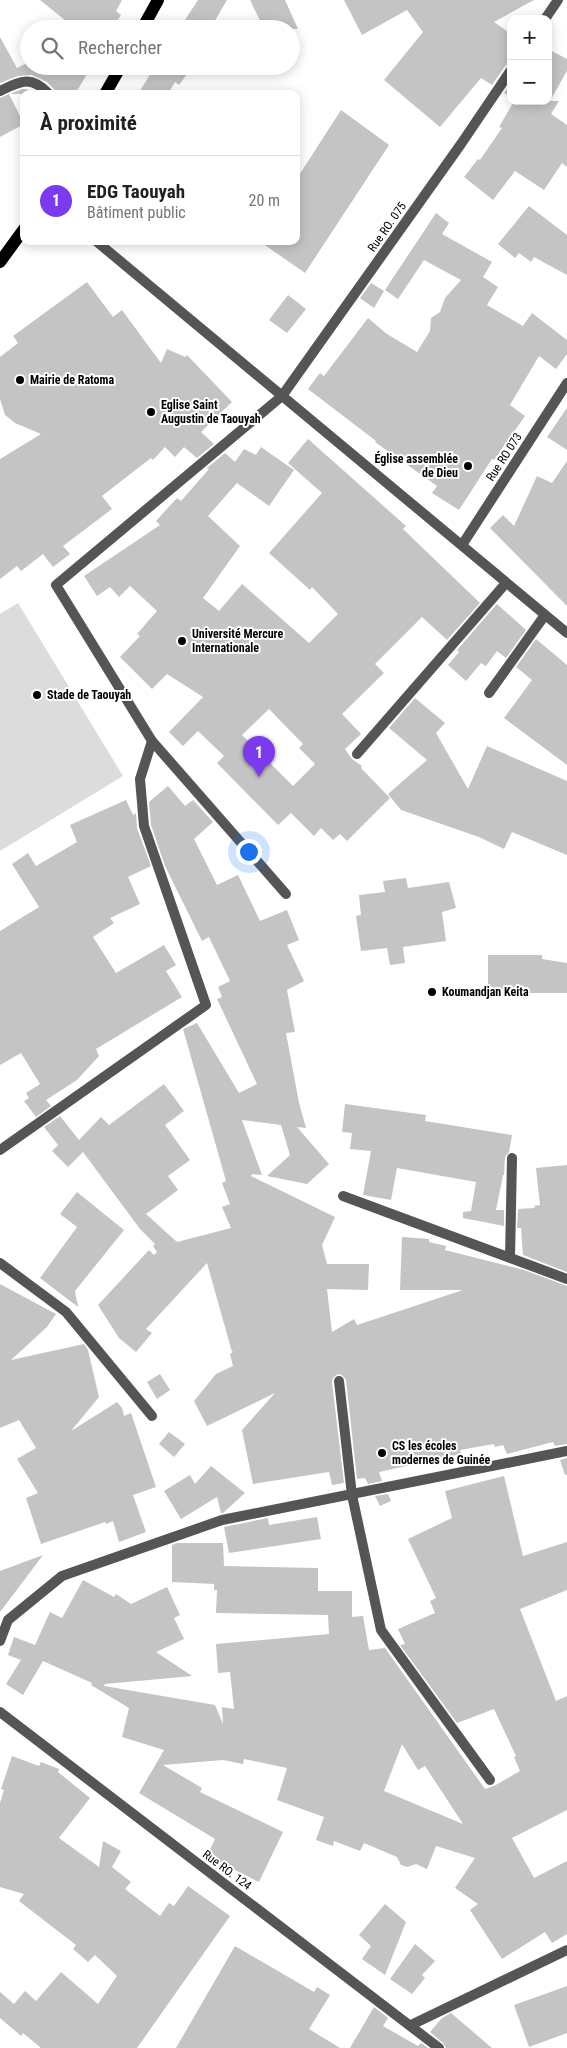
<!DOCTYPE html>
<html lang="fr">
<meta charset="utf-8">
<style>
:root{--surface:#fff;--page:#f2f2f2;--text:#202124;--muted:#757577;--line:#e0e0e0;--accent:#7c3aed}
body{margin:0;font-family:"Roboto Condensed",sans-serif;background:var(--page);color:var(--text)}
.controls{position:absolute;right:15px;top:15px;display:grid;overflow:hidden;border-radius:10px;box-shadow:0 2px 12px #0003}
.controls button{width:45px;height:45px;display:grid;place-items:center;padding:0;border:0;border-bottom:1px solid var(--line);background:var(--surface);color:var(--text);font:25px sans-serif}
.you{position:absolute;left:248px;top:851px;width:18px;height:18px;margin:-12px;border:4px solid #fff;border-radius:50%;background:#1a73e8;box-shadow:0 0 0 8px #1a73e833}
.badge{display:grid;place-items:center;width:32px;height:32px;border-radius:50%;background:var(--accent);color:#fff;font-size:16px;font-weight:700}
.pin{position:absolute;translate:-50% -41px;filter:drop-shadow(0 1px 2px #0008)}
.pin::after{content:'';position:absolute;top:26px;width:18px;height:15px;background:inherit;clip-path:polygon(0 0,100% 0,50% 100%)}
.list{margin:0;padding:0;list-style:none}
h2{display:flex;justify-content:space-between;align-items:center;height:65px;margin:0;padding:0 20px;font-size:21px}
h2 small{font-size:16px;font-weight:400;color:var(--muted)}
.list li{display:grid;grid-template-columns:32px 1fr auto;gap:15px;align-items:center;box-sizing:border-box;height:90px;padding:0 20px;border-top:1px solid var(--line)}
.list b{display:block;font-size:19px;white-space:nowrap}
.list p{margin:0;font-size:16px;white-space:nowrap;color:var(--muted)}
.list em{font-size:16px;font-style:normal;color:var(--muted)}
.icon{flex:none;width:28px;height:28px;fill:none;stroke:currentColor;stroke-width:2;stroke-linecap:round;stroke-linejoin:round}
.map{position:relative;flex:none;width:567px;height:2048px;overflow:hidden}
.search{position:absolute;background:var(--surface);box-shadow:0 2px 12px #0003;left:20px;top:20px;width:280px;height:55px;display:flex;align-items:center;gap:12px;box-sizing:border-box;padding:0 18px;border-radius:28px;color:var(--muted);font-size:19px}
.panel{position:absolute;background:var(--surface);box-shadow:0 2px 12px #0003;left:20px;top:90px;width:280px;height:155px;border-radius:10px}
.map>svg:first-child{display:block}
.green{fill:#dcdcdc}
.building{fill:#c4c4c4;fill-rule:evenodd}
.lines{fill:none;stroke-linecap:round;stroke-linejoin:round}
.service{stroke:#555;stroke-width:10}
.minor{stroke:#555;stroke-width:10}
.tertiary{stroke:#555;stroke-width:10}
.primary{stroke:#000;stroke-width:12}
.poi-dot{fill:#000;stroke:#fff;stroke-width:2}
.labels{text-anchor:middle;stroke-width:4;stroke-linejoin:round;paint-order:stroke}
.street-label{font-size:12px;fill:#000;stroke:#fff}
.poi-label{font-size:12px;font-weight:bold;fill:#000;stroke:#fff;text-anchor:start}
</style>
<div class="map">
<svg width="567" height="2048" viewBox="0 0 567 2048">
<rect width="100%" height="100%" fill="#fff"/>
<path class="green" d="M18,603L123,776L0,851V614Z"/>
<path class="building" d="M40,0H122L116,11L121,15L112,29H76Z
M198,0H227L210,29H179Z
M250,0H285L298,29H264Z
M344,0H534L494,22L511,34V63L505,66L492,85L481,78L440,127L384,80L423,32L407,10L362,35Z
M0,37L17,68L29,62V66H92L75,94H56L54,89L47,82L32,75L18,76L0,83Z
M548,49L567,59V71L550,101H559L551,114L567,125V167L562,163L544,190L515,171L493,200L464,177L478,159L480,160L502,128L499,127L514,101H548Z
M150,66H193L179,85L175,82L168,94H138L154,68Z
M511,83V98L504,93Z
M26,89L39,94H10L22,89Z
M9,94L24,124L0,137V98Z
M341,110L389,145L305,273L259,241H296V180Z
M529,206L567,235V275L534,257L531,262L519,253L515,258L498,244Z
M436,213L449,223L442,234L492,262L483,277L498,287L487,305L523,326L532,313L567,340V354L556,369L539,356L510,405L525,416L494,460L492,459L459,510L432,493L437,486L375,442L376,441L308,389L320,373L324,376L368,318L387,334L417,352L430,331L431,318L440,312L445,298L461,280L424,260L398,299L385,290Z
M87,282L113,317L122,310L161,363L167,349L185,357L187,355L232,402L201,432L214,444L197,458L184,447L175,457L165,447L153,460L151,458L102,496L112,509L63,546L70,554L53,567L43,554L21,571L17,566L0,579V459L41,434L15,423L5,415L0,399V357L18,343L13,336Z
M371,283L384,291L374,308L360,298Z
M288,295L306,309L287,333L269,320Z
M567,408V450L547,437Z
M308,439L406,526L403,529L480,603L447,640L422,617L375,664L384,673L342,714L361,734L345,749L352,759L362,766L361,768L390,798L347,841L340,834L333,840L321,828L314,836L291,813L278,825L217,763L224,756L198,731L183,746L169,732L203,697L167,674L152,689L120,657L140,636L137,634L157,611L130,586L119,597L110,587L97,596L84,576L160,525L156,521L177,498L181,501L209,469L207,468L225,453L235,462L244,449L256,455L261,447L294,470L269,506L237,483L208,516L240,546L203,598L219,611L242,584L309,643L338,614L312,587L310,590L269,553L322,493L288,463ZM269,709L303,744L299,748L315,764L293,786L242,735Z
M567,461V606L490,528L503,515L514,526L537,476L552,483Z
M497,604L526,630L506,658L497,651L486,666L481,663L466,681L448,665L459,652L457,650Z
M536,639L567,665V765L504,718L532,680L516,667Z
M415,698L445,723L436,733L468,789L487,746L567,781V855L512,832L504,849L479,837L401,810L388,794L427,760L389,728Z
M168,786L185,806L193,800L213,822L194,839L217,885L238,875L260,921L287,910L299,940L287,945L304,981L287,990L295,1032L286,1033L299,1103L306,1128L297,1127L329,1164L307,1184L267,1176L290,1155L281,1125L242,1120L262,1175L252,1174L251,1176L335,1217L322,1245L327,1264H369L368,1290L327,1289L332,1332L354,1319L357,1325L463,1290H400L402,1237L429,1239V1242L446,1246L445,1250L524,1270L567,1286V1444L555,1446L553,1442L507,1454L503,1445L495,1447L494,1444L460,1450L461,1454L379,1472L382,1481L368,1484L365,1478L357,1479L346,1380L342,1375L338,1374L333,1378L332,1382L344,1483L332,1485L329,1472L253,1484L242,1430L275,1393L207,1426L194,1401L216,1374L233,1366L230,1354L234,1351L232,1352L207,1263L146,1329L152,1333L136,1352L119,1338L98,1305L149,1250L154,1255L157,1252L153,1246L155,1244L140,1229L83,1152L68,1167L52,1151L58,1145L44,1127L60,1116L79,1140L101,1117L109,1125L164,1084L184,1111L165,1125L190,1160L168,1176L178,1190L146,1214L177,1242L231,1228L222,1207L230,1204L222,1183L226,1181L183,1029L197,1023L239,1093L257,1084L217,999L222,997L218,987L230,981L209,937L202,941L165,866L151,825L149,802Z
M126,800L133,815L136,813L137,828L151,866L128,877L140,904L110,918L114,923L93,937L116,973L164,945L176,965L166,971L182,997L96,1049L99,1056L77,1080L46,1100L51,1106L36,1117L24,1101L29,1098L26,1093L40,1084L21,1053L0,1065V931L39,907L12,864L28,853L36,866L77,842L70,825Z
M406,878L408,888L449,882L456,908L442,912L446,941L403,947L405,963L390,965L387,948L361,951L356,916L361,915L359,895L385,892L383,881Z
M488,955H542V959L567,963V993H488Z
M345,1104L426,1115L425,1121L512,1135L509,1152L505,1157L504,1175H503L496,1210H504V1226L463,1218V1212L471,1211L476,1182L397,1168L391,1200L363,1195L371,1151L350,1149L352,1133L342,1132Z
M567,1165V1272L523,1255L521,1228H517L518,1209L535,1208L534,1206L540,1205L536,1168Z
M77,1192L124,1230L75,1291L78,1307L40,1278L77,1227L60,1214Z
M0,1284L56,1314L47,1327L11,1360L84,1344L88,1350L99,1397L71,1431L117,1402L122,1408L124,1416L131,1413L156,1487L133,1495L146,1532L119,1542L113,1521L106,1524L105,1522L41,1544L26,1498L38,1493L17,1459L36,1448L19,1420L0,1428Z
M160,1374L170,1390L157,1399L147,1382Z
M169,1432L185,1444L174,1457L159,1444Z
M567,1458V1475H565L560,1460Z
M211,1466L245,1493L223,1513H221L217,1497L181,1519L164,1491L190,1475L195,1484Z
M504,1476L523,1556L567,1542V1590L520,1609L556,1701L567,1696V1810L512,1838L534,1878L567,1861V1934L552,1943L545,1932L502,1959L470,1910L478,1904L455,1888L475,1858L436,1846L427,1869L416,1864L407,1867L401,1865L397,1857L364,1843L360,1851L334,1841L333,1846L316,1840L324,1817L277,1800L287,1768L244,1759L243,1764L223,1760L163,1765L202,1788L200,1792L283,1832L259,1882L207,1856L215,1839L139,1793L164,1750L122,1737L129,1708L91,1685L92,1683L43,1661L23,1695L6,1684L21,1660L8,1655L14,1637L35,1645L50,1612L62,1618L83,1580L114,1597L116,1594L131,1604L167,1587L180,1615L174,1618L184,1639L156,1652L192,1676L105,1684L104,1686L215,1705L223,1724L222,1707L234,1709L230,1672L218,1673L216,1644L329,1634L328,1615L216,1613L217,1590H214V1584L172,1582V1545L177,1543H223L224,1566L318,1568V1591H352V1617L363,1616L369,1650L385,1648L485,1789L494,1786L520,1771L514,1757L516,1756L494,1709L457,1723L400,1645L405,1644L398,1629L435,1613L430,1601L436,1598L408,1539L452,1518L445,1491ZM402,1744L418,1770L425,1766L463,1824L384,1791Z
M388,1494L391,1501L380,1506L375,1496Z
M317,1517L321,1539L229,1553L224,1527L268,1518L269,1525Z
M43,1555L22,1583L0,1612V1571Z
M12,1756L39,1766L41,1762L59,1769L58,1772L90,1798L59,1838L99,1867L103,1841L121,1851L112,1867L131,1882L125,1889L160,1916L169,1903L174,1906L188,1886L230,1916L137,2048H41L23,2033L21,2036L0,2018V1992L14,2004L25,1991L36,2001L61,1972L98,2004L117,1976L95,1955L88,1962L73,1949L76,1945L19,1901L24,1894L0,1887V1803L4,1790L1,1789Z
M385,1904L406,1922L385,1975L362,1959L371,1946L359,1935Z
M415,1944L435,1961L422,1975L425,1978L412,1994L390,1979Z
M235,1946L314,1992L317,1987L330,1995L309,2029L340,2048H176Z
M567,1986V2033L529,2047L514,2005Z
M374,2007L388,2018L383,2026L418,2046L421,2043L428,2048H350Z
M451,2013L492,2048H446L443,2043L430,2032L442,2018Z"/>
<g class="lines">
<path class="service" d="M152,741L286,894"/>
<path class="minor" d="M545,19L558,0
M0,91C21,81 31,75 49,94
M96,241L567,633
M462,545L567,383
M489,693L545,615
M357,754L506,583
M0,1150L206,1005L144,826L140,779L152,741L56,585L282,396L461,144L511,70
M343,1196L567,1279
M510,1258L512,1158
M0,1263L66,1312L152,1416
M339,1381L352,1495L381,1630L490,1780
M0,1641L8,1620L62,1576L222,1520L567,1451
M411,2025L567,1950"/>
<path class="tertiary" d="M0,1712L439,2048"/>
<path class="primary" d="M142,29L158,0
M105,94L121,66
M0,262L24,229"/>
</g>
<g class="poi-dot">
<circle cx="20" cy="380" r="5"/>
<circle cx="151" cy="412" r="5"/>
<circle cx="468" cy="466" r="5"/>
<circle cx="182" cy="641" r="5"/>
<circle cx="37" cy="695" r="5"/>
<circle cx="432" cy="992" r="5"/>
<circle cx="382" cy="1453" r="5"/>
</g>
<g class="labels">
<g class="street-label">
<text transform="translate(387 227) rotate(-55)" y="4">Rue RO. 075</text>
<text transform="translate(504 457) rotate(-57)" y="4">Rue RO 073</text>
<text transform="translate(227 1870) rotate(37)" y="4">Rue RO. 124</text>
</g>
<g class="poi-label">
<text x="30" y="384">Mairie de Ratoma</text>
<text x="161" y="409">Eglise Saint<tspan x="161" dy="14">Augustin de Taouyah</tspan></text>
<text x="458" y="463" text-anchor="end">Église assemblée<tspan x="458" dy="14">de Dieu</tspan></text>
<text x="192" y="638">Université Mercure<tspan x="192" dy="14">Internationale</tspan></text>
<text x="47" y="699">Stade de Taouyah</text>
<text x="442" y="996">Koumandjan Keita</text>
<text x="392" y="1450">CS les écoles<tspan x="392" dy="14">modernes de Guinée</tspan></text>
</g>
</g>
</svg>
<div class="controls">
<button>+</button>
<button>−</button>
</div>
<div class="you"></div>
<div class="pin badge" style="left:259px;top:777px">1</div>
<div class="search"><svg class="icon" aria-label="search" viewBox="0 0 24 24"><circle cx="10" cy="10" r="6"/><path d="M15 15l6 6"/></svg>Rechercher</div>
<section class="panel">
<h2>À proximité<small></small></h2>
<ul class="list">
<li><span class="badge">1</span><div><b>EDG Taouyah</b><p>Bâtiment public</p></div><em>20 m</em></li>
</ul>
</section>
</div>
